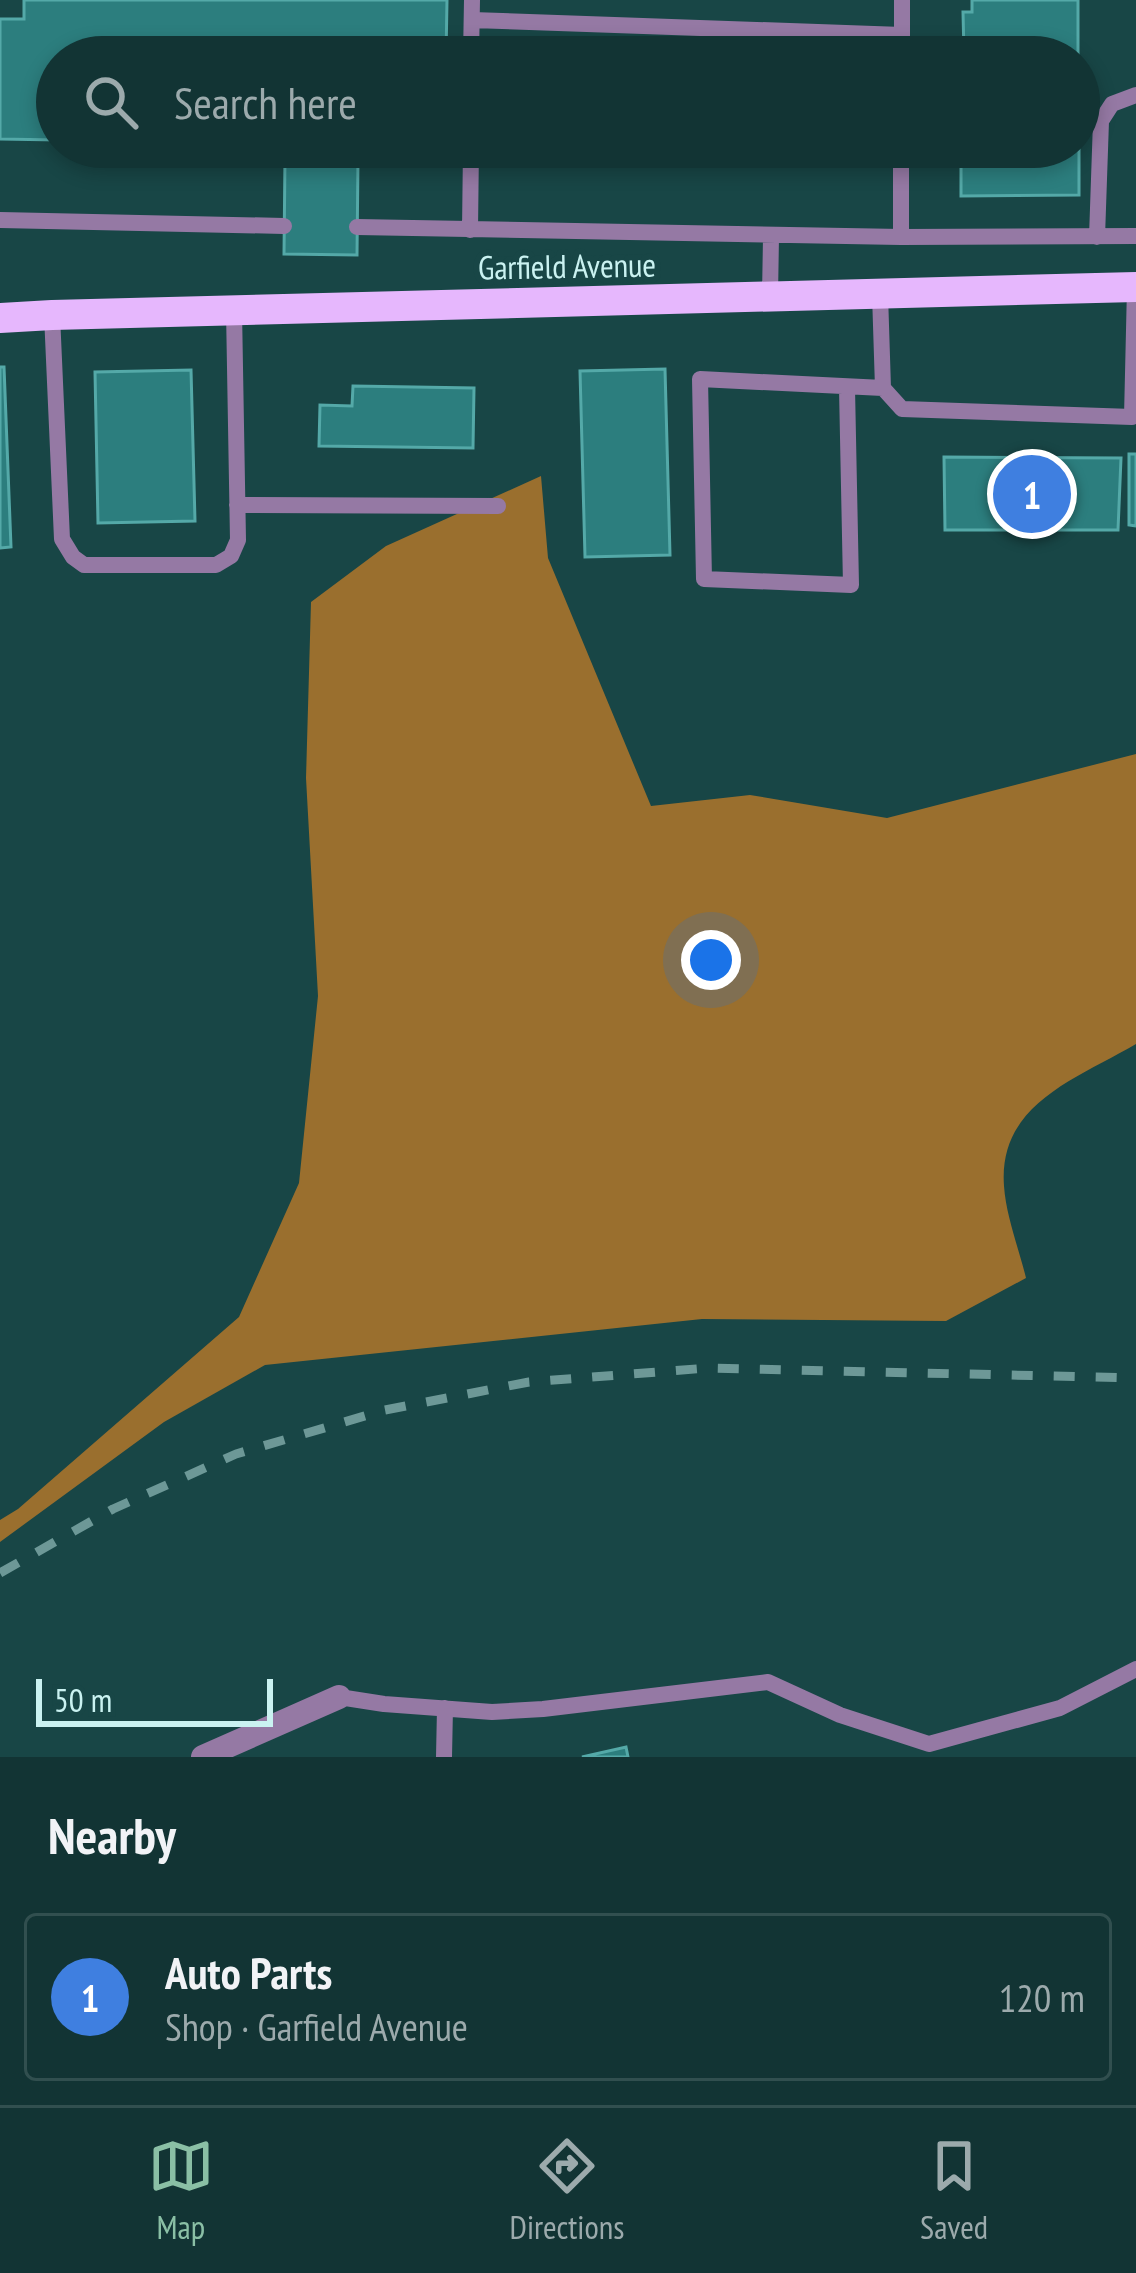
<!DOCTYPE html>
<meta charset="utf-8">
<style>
:root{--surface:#123434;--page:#1b3c3c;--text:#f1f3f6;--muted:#9caaac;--line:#314f4f;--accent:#8abfa5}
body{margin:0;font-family:"PT Sans Narrow",sans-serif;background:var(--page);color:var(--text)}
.scale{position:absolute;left:36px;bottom:30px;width:237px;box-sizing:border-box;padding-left:12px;border:6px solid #caf2f1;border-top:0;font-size:33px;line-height:42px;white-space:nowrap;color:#caf2f1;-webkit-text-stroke:9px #184646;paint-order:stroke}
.you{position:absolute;left:711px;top:960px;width:42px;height:42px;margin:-30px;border:9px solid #fff;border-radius:50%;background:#1a73e8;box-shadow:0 0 0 18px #1a73e833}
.badge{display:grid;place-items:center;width:78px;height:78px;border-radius:50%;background:var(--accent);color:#fff;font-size:39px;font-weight:700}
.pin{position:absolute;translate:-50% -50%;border:6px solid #fff;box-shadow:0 3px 12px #0006}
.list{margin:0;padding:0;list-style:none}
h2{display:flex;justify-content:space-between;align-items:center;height:156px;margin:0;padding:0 48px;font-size:51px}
h2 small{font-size:39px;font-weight:400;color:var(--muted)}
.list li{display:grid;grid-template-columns:78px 1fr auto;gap:36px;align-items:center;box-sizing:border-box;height:168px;margin:0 24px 24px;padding:0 24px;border:3px solid var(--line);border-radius:12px}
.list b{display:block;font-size:45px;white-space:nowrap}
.list p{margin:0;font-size:39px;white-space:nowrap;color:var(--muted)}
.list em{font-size:39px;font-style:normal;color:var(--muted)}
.icon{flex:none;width:66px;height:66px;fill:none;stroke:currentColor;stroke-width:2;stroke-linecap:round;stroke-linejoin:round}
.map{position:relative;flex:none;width:1136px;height:1757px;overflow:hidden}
.search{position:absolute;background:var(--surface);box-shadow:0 6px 18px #0003;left:36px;right:36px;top:36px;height:132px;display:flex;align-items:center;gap:30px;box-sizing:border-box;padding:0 42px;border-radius:66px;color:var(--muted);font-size:45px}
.sheet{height:348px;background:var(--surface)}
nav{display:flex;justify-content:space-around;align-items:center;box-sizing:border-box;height:168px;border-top:3px solid var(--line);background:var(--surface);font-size:33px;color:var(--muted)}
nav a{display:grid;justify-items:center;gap:6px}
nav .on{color:var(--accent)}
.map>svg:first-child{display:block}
.forest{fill:#9a6f2e}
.building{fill:#2c7e7e;stroke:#54a9a8;stroke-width:3}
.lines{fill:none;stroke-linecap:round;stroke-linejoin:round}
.service{stroke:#9579a4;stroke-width:16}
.minor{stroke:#9579a4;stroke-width:24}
.primary{stroke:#e6b7fd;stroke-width:30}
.rail{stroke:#6d9897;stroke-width:9;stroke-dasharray:21 21;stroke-linecap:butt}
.labels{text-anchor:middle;stroke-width:12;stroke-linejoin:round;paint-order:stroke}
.street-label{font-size:33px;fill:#caf2f1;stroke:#184646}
</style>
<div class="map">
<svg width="1136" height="1757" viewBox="0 0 1136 1757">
<rect width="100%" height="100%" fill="#184646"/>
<path class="forest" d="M541,476L548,558L651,806L750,795L887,818L1136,754V1044C1076,1079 998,1104 1004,1186C1006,1216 1019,1249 1026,1278L946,1321L702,1319L265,1365L164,1422L0,1542V1520L18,1509L239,1317L299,1183L318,996L306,778L311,602L386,546Z"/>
<path class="building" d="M24,0H447L446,57H57V140L0,139V19H24Z
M972,0H1078V57H928V54H964L963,12H972Z
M961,147H1079V195L961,196Z
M285,157L358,159L357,255L284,254Z
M0,367H4L11,547L0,548Z
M665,369L670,555L585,557L580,371Z
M191,370L195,521L98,523L95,372Z
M353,386L474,388L473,448L319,446L320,405L352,406Z
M1129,454H1136V526L1129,525Z
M944,457L1121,458L1118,530H945Z
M626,1747L628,1757H582Z"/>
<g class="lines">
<path class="service" d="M472,20L902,35
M471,57L472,0
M902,57V0
M901,147V237L1136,236
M0,220L284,226
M357,227L901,237
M470,230L471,147
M1097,237L1101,121L1112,104L1136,95
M880,294L883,388L902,409L1132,417L1135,287
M770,296L771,237
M52,315L62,539L73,557L84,565H216L231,556L238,540L234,310
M847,388L851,585L704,579L700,379L883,388
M237,505L498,506
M339,1697L384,1704L492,1712L543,1709L768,1682L840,1715L929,1744L1060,1708L1136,1669
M444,1757L445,1708"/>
<path class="minor" d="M203,1757L339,1697"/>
<path class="primary" d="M0,318L52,315L1136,287"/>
<path class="rail" d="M0,1573L113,1509L236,1454L385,1410L529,1382L708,1368L1136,1378"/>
</g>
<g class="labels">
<g class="street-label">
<text transform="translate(567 266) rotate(-1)" y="12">Garfield Avenue</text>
</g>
</g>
</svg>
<div class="scale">50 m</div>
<div class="you"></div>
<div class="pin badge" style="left:1032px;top:494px;background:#3f7fe0">1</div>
<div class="search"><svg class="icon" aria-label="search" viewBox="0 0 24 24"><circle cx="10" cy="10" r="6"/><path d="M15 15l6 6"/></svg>Search here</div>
</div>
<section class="sheet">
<h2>Nearby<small></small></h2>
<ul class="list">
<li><span class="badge" style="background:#3f7fe0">1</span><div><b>Auto Parts</b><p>Shop · Garfield Avenue</p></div><em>120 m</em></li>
</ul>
</section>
<nav>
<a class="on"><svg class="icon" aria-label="map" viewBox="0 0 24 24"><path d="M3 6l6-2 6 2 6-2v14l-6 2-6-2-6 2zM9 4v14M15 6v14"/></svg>Map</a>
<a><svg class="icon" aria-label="directions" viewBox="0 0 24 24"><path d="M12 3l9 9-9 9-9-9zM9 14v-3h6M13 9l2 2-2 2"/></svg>Directions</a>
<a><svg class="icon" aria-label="saved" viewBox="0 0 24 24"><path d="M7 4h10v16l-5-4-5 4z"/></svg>Saved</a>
</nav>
